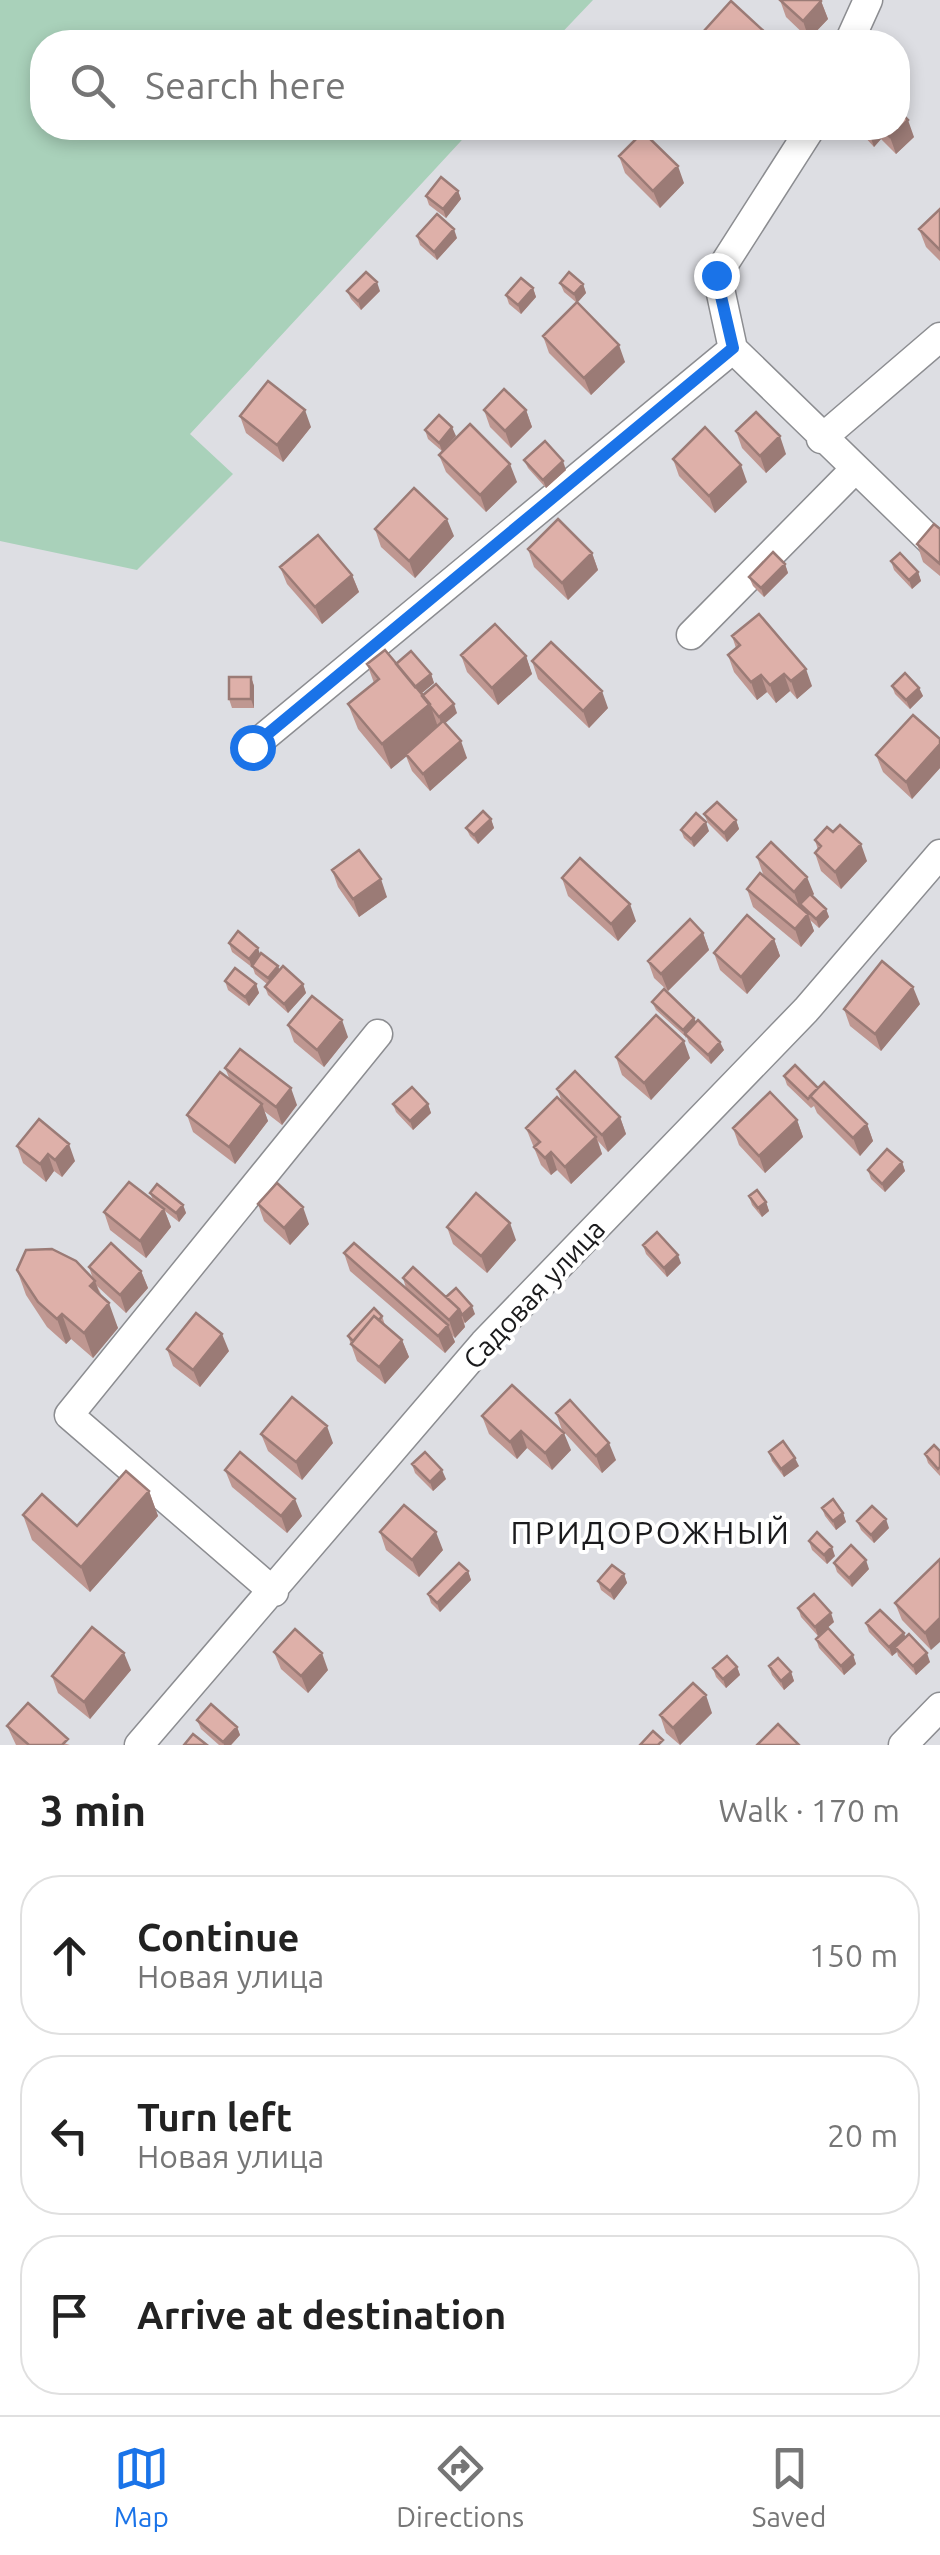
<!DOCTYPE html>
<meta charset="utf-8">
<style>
:root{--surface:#fff;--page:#f6f6f6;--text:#222;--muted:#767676;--line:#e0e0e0;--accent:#1a73e8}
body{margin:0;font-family:Ubuntu,sans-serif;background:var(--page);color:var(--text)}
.stop{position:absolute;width:30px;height:30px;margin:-22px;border:8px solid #1a73e8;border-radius:50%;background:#fff}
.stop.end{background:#1a73e8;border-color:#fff;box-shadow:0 2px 10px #0008}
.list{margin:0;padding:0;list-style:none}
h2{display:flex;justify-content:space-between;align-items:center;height:130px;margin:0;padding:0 40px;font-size:42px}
h2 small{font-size:32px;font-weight:400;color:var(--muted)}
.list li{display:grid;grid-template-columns:65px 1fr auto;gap:30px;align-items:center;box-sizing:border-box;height:160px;margin:0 20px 20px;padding:0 20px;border:2px solid var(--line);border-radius:40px}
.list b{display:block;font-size:38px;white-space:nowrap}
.list p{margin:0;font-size:32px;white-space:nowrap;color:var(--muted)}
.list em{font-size:32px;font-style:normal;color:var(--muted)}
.icon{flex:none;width:55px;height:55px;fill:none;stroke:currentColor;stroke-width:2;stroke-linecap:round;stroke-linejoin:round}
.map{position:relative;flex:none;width:940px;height:1745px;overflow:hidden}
.search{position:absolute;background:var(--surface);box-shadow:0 5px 15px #0003;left:30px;right:30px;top:30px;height:110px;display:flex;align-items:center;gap:25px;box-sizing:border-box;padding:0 35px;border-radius:40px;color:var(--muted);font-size:38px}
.sheet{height:670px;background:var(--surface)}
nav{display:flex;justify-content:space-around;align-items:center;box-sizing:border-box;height:140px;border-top:2px solid var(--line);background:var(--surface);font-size:28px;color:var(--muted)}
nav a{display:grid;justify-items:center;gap:5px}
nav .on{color:var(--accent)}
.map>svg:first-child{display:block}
.green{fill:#a9d1ba}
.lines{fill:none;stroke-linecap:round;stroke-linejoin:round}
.minor-casing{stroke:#8c8d91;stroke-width:31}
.minor{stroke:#fff;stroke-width:28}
.wall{fill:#bf9791}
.shaded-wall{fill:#9b7b76}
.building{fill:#deb0a9;stroke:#9b7b76;stroke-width:2.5}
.route{stroke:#1a73e8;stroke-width:12}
.labels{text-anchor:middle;stroke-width:8;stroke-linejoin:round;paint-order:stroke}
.street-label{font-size:28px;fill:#1a1a1c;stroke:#fff}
.quarter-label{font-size:32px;letter-spacing:2.5px;fill:#1a1a1c;stroke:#fff}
</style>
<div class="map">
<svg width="940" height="1745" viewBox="0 0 940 1745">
<rect width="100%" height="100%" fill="#dddee3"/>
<path class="green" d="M0,0H593L553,42H42V128H473L190,434L233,474L137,570L0,541Z"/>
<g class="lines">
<g class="minor-casing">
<path id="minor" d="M849,42L868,0
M733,349L940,550
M821,439L940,337
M691,635L854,470
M252,747L733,349L717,275L811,128
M274,1592L69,1415L378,1034
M139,1745L484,1343L806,1010L940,854
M903,1745L940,1707"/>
</g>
<use href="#minor" class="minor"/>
</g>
<path class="wall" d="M780,0L821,1L828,19L809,39L786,17Z
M860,128H898L914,137L896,154L881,139L874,147L862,134Z
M619,156L684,183L660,208L625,173Z
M458,191L461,199L446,218L429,205L426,196Z
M940,209V261L926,247L919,229Z
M417,236L457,238L437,260L420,245Z
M560,283L583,284L586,293L577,303L625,362L591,395L549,353L543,336L577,303L564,292Z
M533,288L536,297L521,314L509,304L506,295Z
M347,291H380L361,310L351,299Z
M484,410H526L532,427L511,448L490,427Z
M240,416L311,427L283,462L246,433Z
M425,430L456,436L442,451L428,439Z
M736,431L786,454L766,473L742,448Z
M439,455L517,482L486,512L446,472Z
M673,459L747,482L715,513L679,476Z
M524,460L566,470L546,488L528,468Z
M375,529L454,536L415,578L381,547Z
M940,529V576L923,562L917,544Z
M528,549L592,553L598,570L568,600L534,567Z
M891,561L918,572L921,581L912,589L894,570Z
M785,564L788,573L764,597L753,586L749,577Z
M280,567L352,575L359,592L322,624L287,584Z
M732,636L812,686L797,699L790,691L776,703L767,692L757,700L734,672L728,655L736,648Z
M461,655L526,656L532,674L498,705L467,672Z
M532,661L608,708L589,728L538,679Z
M367,664H396L431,674L434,683L421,694L457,713L445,723L467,758L430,791L412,771L406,756L391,769L358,729L348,704L374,683Z
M251,677L254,686V708H232L229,699Z
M892,686L919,688L923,696L910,709L895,694Z
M940,739V768L912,799L883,772L876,755Z
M704,814L736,820L739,829L727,842L708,823Z
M491,819L494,828L478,844L470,836L466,828Z
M681,830L709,831L694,847L684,838Z
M815,840L867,861L841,889L821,871L815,853L818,850Z
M757,857L814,894L812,896L826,909L829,917L819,928L810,920L814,931L801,947L753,907L747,889L779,890L763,874Z
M332,870L387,897L359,917L338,887Z
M562,878L636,921L618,941L568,896Z
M703,933L709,950L668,991L654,978L648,961Z
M774,939L780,956L747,994L720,970L714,953Z
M229,943L260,955L278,966L279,970L303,984L306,993L288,1013L268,995L265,987L267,984L255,974L253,968L232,952Z
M225,981L256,984L259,993L249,1006L228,990Z
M652,1002L694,1018L696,1022L724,1050L711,1064L689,1043L687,1038L656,1010Z
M920,1004L881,1051L850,1026L844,1009Z
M288,1025L348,1037L324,1067L294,1042Z
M616,1057L690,1058L651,1100L622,1075Z
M225,1068L297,1105L282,1125L264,1111L268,1121L235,1164L193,1132L187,1115L230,1080Z
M784,1076L818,1088L867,1124L873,1141L860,1156L817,1113L814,1106L811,1108L787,1085Z
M557,1089L620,1117L626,1134L608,1152L598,1141L602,1154L571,1184L557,1170L551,1175L541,1165L526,1128L562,1102Z
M393,1104H428L431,1113L413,1130L396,1112Z
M797,1120L803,1137L765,1173L739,1145L733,1128Z
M17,1146L75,1161L62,1177L54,1171L46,1182L23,1163Z
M902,1162L905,1171L885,1192L871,1179L868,1170Z
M150,1193L183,1205L186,1213L179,1222L165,1211L171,1227L146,1258L110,1230L104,1212L153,1200Z
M749,1196L766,1202L769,1211L762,1217L752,1205Z
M258,1204L309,1224L290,1245L264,1221Z
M447,1227L516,1240L487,1273L453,1244Z
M643,1245L681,1263L667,1277L646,1254Z
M344,1253L406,1288L403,1278L446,1298L475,1314L465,1323L464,1322L465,1327L455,1338L452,1335L455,1342L445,1353L350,1271Z
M89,1267L141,1271L148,1288L126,1313L97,1286L118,1328L93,1358L71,1339L66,1344L47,1327L26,1295L17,1270L93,1279Z
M382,1316L385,1325L402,1340L409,1357L385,1384L357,1361L348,1336Z
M167,1349L229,1351L200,1387L173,1366Z
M556,1413L616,1460L602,1473L562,1430Z
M482,1416L571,1450L552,1470L527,1448L517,1459L489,1434Z
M261,1434L333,1443L302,1480L268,1451Z
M940,1451V1476L928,1463L925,1454Z
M769,1452L799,1466L784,1477L772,1461Z
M412,1464L446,1479L433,1491L415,1473Z
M225,1470L302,1516L287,1533L232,1487Z
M149,1491L158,1516L90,1592L32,1540L23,1515L77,1526Z
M822,1508L843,1513L846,1522L836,1530L825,1516Z
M857,1521L889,1528L874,1543L861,1530Z
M380,1532L443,1550L419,1577L386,1550Z
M809,1541L835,1556L827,1564L812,1550Z
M940,1559L931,1650L902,1620L895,1603Z
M834,1563L869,1569L852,1587L837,1572Z
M468,1571L471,1580L440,1612L431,1603L428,1594Z
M624,1574L627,1583L614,1600L601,1590L598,1581Z
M798,1608L834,1622L818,1636L801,1617Z
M866,1623L904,1633L905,1638L930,1662L916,1675L898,1656L897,1652L892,1656L869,1632Z
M816,1639L853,1655L856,1664L844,1675L819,1648Z
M274,1652L328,1670L308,1693L281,1669Z
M769,1666L791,1672L794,1681L784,1690L772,1675Z
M737,1667L740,1675L726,1688L716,1677L713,1668Z
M131,1670L90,1719L58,1693L52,1676Z
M712,1713L680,1745L666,1733L660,1715Z
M197,1720L237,1727L240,1735L231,1745H219L201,1729Z
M7,1726L70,1745H16Z"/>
<path class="shaded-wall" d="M821,1L828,19L809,39L803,21Z
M768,35L771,42H761Z
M908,120L914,137L896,154L890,137Z
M869,128H877L881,139L874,147L868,129Z
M678,166L684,183L660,208L653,191Z
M458,191L461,199L446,218L443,209Z
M454,229L457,238L437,260L434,252Z
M377,282L380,291L361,310L358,301Z
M583,284L586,293L577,303L574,294Z
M533,288L536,297L521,314L518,305Z
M619,345L625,362L591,395L584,378Z
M305,410L311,427L283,462L277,445Z
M526,410L532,427L511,448L505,431Z
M452,427L456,436L442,451L439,443Z
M780,436L786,454L766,473L760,456Z
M563,461L566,470L546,488L543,480Z
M510,464L517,482L486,512L480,495Z
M741,465L747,482L715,513L709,496Z
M447,519L454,536L415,578L409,561Z
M592,553L598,570L568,600L562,583Z
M785,564L788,573L764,597L761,588Z
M918,572L921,581L912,589L909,580Z
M352,575L359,592L322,624L315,607Z
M526,656L532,674L498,705L492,688Z
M806,669L812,686L797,699L791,681Z
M431,674L434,683L417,697L414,688Z
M784,674L790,691L776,703L770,685Z
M761,675L767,692L757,700L751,682Z
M251,677L254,686V708L251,699Z
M919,688L923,696L910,709L906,700Z
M602,691L608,708L589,728L583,711Z
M430,704L439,730L391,769L382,744Z
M454,704L457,713L442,726L439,717Z
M461,741L467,758L430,791L423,774Z
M940,744V768L912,799L906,782Z
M491,819L494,828L478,844L474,835Z
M736,820L739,829L727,842L724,833Z
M706,822L709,831L694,847L691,839Z
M861,844L867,861L841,889L835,872Z
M807,877L814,894L802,906L800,904L801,907L800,909L794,892Z
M381,879L387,897L359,917L353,899Z
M630,904L636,921L618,941L611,924Z
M826,909L829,917L819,928L816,919Z
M808,914L814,931L801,947L795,929Z
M703,933L709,950L668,991L661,974Z
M774,939L780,956L747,994L741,977Z
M258,948L261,957L252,968L249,959Z
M278,966L281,974L271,987L268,978Z
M256,984L259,993L249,1006L245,997Z
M303,984L306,993L288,1013L284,1004Z
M913,987L920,1004L881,1051L875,1034Z
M694,1018L698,1027L685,1034L686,1039L683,1030Z
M342,1020L348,1037L324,1067L317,1050Z
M684,1041L690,1058L651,1100L644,1083Z
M720,1042L724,1050L711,1064L708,1055Z
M291,1088L297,1105L282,1125L276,1107Z
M262,1104L268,1121L235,1164L229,1147Z
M428,1104L431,1113L413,1130L410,1121Z
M620,1117L626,1134L608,1152L602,1135Z
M797,1120L803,1137L765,1173L759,1156Z
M867,1124L873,1141L860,1156L853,1138Z
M596,1137L602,1154L571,1184L565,1167Z
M69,1144L75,1161L62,1177L55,1160Z
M551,1152L557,1170L551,1175L545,1158Z
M48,1154L54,1171L46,1182L40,1164Z
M902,1162L905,1171L885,1192L882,1184Z
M766,1202L769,1211L762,1217L758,1208Z
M183,1205L186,1213L179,1222L176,1213Z
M303,1207L309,1224L290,1245L284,1228Z
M164,1209L171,1227L146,1258L140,1241Z
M510,1223L516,1240L487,1273L481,1256Z
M678,1255L681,1263L667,1277L664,1268Z
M141,1271L148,1288L126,1313L120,1295Z
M95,1281L104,1306L90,1286Z
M109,1303L118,1328L93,1358L84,1333Z
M472,1306L475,1314L465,1323L462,1315Z
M459,1309L465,1327L455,1338L449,1320Z
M62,1314L71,1339L66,1344L57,1319Z
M448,1325L455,1342L445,1353L438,1336Z
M222,1334L229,1351L200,1387L193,1370Z
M402,1340L409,1357L385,1384L379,1367Z
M327,1426L333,1443L302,1480L296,1462Z
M521,1431L527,1448L517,1459L510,1442Z
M564,1433L571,1450L552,1470L545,1453Z
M609,1443L616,1460L602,1473L596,1456Z
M795,1458L799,1466L784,1477L781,1469Z
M442,1470L446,1479L433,1491L430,1482Z
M149,1491L158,1516L90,1592L81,1567Z
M295,1499L302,1516L287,1533L281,1516Z
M843,1513L846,1522L836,1530L833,1521Z
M886,1519L889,1528L874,1543L871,1535Z
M436,1532L443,1550L419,1577L412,1560Z
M832,1547L835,1556L827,1564L824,1555Z
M866,1560L869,1569L852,1587L849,1578Z
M468,1571L471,1580L440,1612L437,1603Z
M624,1574L627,1583L614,1600L610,1591Z
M831,1613L834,1622L818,1636L815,1627Z
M940,1618V1642L931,1650L925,1633Z
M904,1633L907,1642L895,1647L897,1652L892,1656L889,1647Z
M124,1653L131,1670L90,1719L84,1702Z
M322,1653L328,1670L308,1693L301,1676Z
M927,1653L930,1662L916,1675L913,1666Z
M853,1655L856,1664L844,1675L841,1666Z
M737,1667L740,1675L726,1688L723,1679Z
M791,1672L794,1681L784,1690L781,1681Z
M706,1695L712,1713L680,1745L673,1728Z
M237,1727L240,1735L231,1745H224L223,1742Z"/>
<path class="building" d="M780,0H820L821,1L803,21Z
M731,1L768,35L761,42H694Z
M898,110L908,120L890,137L880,128H898Z
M643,132L678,166L653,191L619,156Z
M441,177L458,191L443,209L426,196Z
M940,209V250L919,229Z
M437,214L454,229L434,252L417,236Z
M366,272L377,282L358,301L347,291Z
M569,272L583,284L574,294L560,283Z
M521,278L533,288L518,305L506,295Z
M577,302L619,345L584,378L543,336Z
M268,381L305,410L277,445L240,416Z
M504,389L526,410L505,431L484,410Z
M756,412L780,436L760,456L736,431Z
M439,415L452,427L439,443L425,430Z
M470,424L510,464L480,495L439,455Z
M705,427L741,465L709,496L673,459Z
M545,441L563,461L543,480L524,460Z
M414,488L447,519L409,561L375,529Z
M558,519L592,553L562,583L528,549Z
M934,524L940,529V564L917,544Z
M318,535L352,575L315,607L280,567Z
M773,552L785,564L761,588L749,577Z
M900,553L918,572L909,580L891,561Z
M759,614L806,669L791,681L784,674L770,685L761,675L751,682L728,655L740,645L732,636Z
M495,624L526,656L492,688L461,655Z
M551,642L602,691L583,711L532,661Z
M385,650L430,704L382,744L348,704L379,679L367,664Z
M411,651L431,674L415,687L396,664Z
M905,673L919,688L906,700L892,686Z
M229,677H251V699H229Z
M436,684L454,704L439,717L422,696Z
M913,715L940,739V744L906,782L876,755Z
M443,721L461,741L423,774L406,754Z
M717,802L736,820L724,833L704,814Z
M483,811L491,819L474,835L466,828Z
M696,813L706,822L691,839L681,830Z
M840,825L861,844L835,872L815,853L821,846L815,840L827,827L833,832Z
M771,842L807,877L794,892L757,857Z
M359,850L381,879L353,899L332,870Z
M580,858L630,904L611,924L562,878Z
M760,873L808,914L795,929L747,889Z
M810,894L826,909L816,919L800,904Z
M747,915L774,939L741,977L714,953Z
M690,919L703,933L661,974L648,961Z
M238,931L258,948L249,959L229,943Z
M261,953L278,966L268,978L252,966Z
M882,961L913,987L875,1034L844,1009Z
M283,966L303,984L284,1004L265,987Z
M235,968L256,984L245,997L225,981Z
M664,989L694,1018L683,1030L652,1002Z
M312,996L342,1020L317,1050L288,1025Z
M656,1015L684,1041L644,1083L616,1057Z
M698,1020L720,1042L708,1055L685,1034Z
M240,1049L291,1088L276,1107L225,1068Z
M795,1065L818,1088L808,1099L784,1076Z
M575,1071L620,1117L602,1135L557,1089Z
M220,1072L262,1104L229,1147L187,1115Z
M824,1082L867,1124L853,1138L810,1096Z
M412,1087L428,1104L410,1121L393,1104Z
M770,1092L797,1120L759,1156L733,1128Z
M557,1097L596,1137L565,1167L551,1152L545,1158L534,1147L540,1142L526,1128Z
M39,1119L69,1144L55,1160L48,1154L40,1164L17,1146Z
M887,1149L902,1162L882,1184L868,1170Z
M129,1182L164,1209L140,1241L104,1212Z
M277,1183L303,1207L284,1228L258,1204Z
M157,1184L183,1205L176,1213L150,1193Z
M757,1190L766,1202L758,1208L749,1196Z
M476,1193L510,1223L481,1256L447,1227Z
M657,1232L678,1255L664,1268L643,1245Z
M111,1243L141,1271L120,1295L89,1267Z
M354,1243L448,1325L438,1336L344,1253Z
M52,1249L76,1261L95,1281L90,1286L109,1303L84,1333L62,1314L57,1319L38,1302L17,1270L26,1250Z
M413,1267L459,1309L449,1320L403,1278Z
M456,1288L472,1306L462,1315L459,1309L446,1297Z
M374,1308L382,1316L379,1320L374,1316L353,1341L348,1336Z
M196,1313L222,1334L193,1370L167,1349Z
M374,1316L402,1340L379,1367L351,1344Z
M512,1385L564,1433L545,1453L521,1431L510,1442L482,1416Z
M292,1397L327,1426L296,1462L261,1434Z
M570,1400L609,1443L596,1456L556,1413Z
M783,1441L795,1458L781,1469L769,1452Z
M934,1445L940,1451V1467L938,1469L925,1454Z
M240,1452L295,1499L281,1516L225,1470Z
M425,1452L442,1470L430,1482L412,1464Z
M126,1471L149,1491L81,1567L23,1515L42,1494L77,1526Z
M833,1499L843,1513L833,1521L822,1508Z
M404,1505L436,1532L412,1560L380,1532Z
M872,1506L886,1519L871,1535L857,1521Z
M817,1532L832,1547L824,1555L809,1541Z
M851,1545L866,1560L849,1578L834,1563Z
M940,1559V1618L925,1633L895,1603Z
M459,1563L468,1571L437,1603L428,1594Z
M612,1565L624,1574L610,1591L598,1581Z
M814,1594L831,1613L815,1627L798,1608Z
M880,1610L904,1633L889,1647L866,1623Z
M92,1627L124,1653L84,1702L52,1676Z
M828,1628L853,1655L841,1666L816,1639Z
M295,1629L322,1653L301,1676L274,1652Z
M909,1634L927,1653L913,1666L895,1647Z
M727,1656L737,1667L723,1679L713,1668Z
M778,1658L791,1672L781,1681L769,1666Z
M693,1683L706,1695L673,1728L660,1715Z
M28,1703L68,1739L62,1745H29L7,1726Z
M211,1704L237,1727L223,1742L197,1720Z
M778,1724L799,1745H757Z
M653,1731L663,1740L658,1745H640Z
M193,1734L207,1745H184Z"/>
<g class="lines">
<path class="route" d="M252,747L733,348L716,275"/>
</g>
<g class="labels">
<g class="street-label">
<text transform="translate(534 1294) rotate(-47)" y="10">Садовая улица</text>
</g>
<g class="quarter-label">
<text x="651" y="1544">ПРИДОРОЖНЫЙ</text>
</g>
</g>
</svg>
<div class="stop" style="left:252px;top:747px"></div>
<div class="stop end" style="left:716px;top:275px"></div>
<div class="search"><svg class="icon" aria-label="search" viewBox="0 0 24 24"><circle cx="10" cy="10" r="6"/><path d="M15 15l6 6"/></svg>Search here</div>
</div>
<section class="sheet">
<h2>3 min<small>Walk · 170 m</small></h2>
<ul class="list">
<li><svg class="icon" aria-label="ahead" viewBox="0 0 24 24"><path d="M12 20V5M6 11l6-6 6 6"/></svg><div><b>Continue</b><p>Новая улица</p></div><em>150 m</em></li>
<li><svg class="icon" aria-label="left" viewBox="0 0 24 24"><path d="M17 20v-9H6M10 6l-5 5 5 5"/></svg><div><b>Turn left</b><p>Новая улица</p></div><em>20 m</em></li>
<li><svg class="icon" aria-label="arrive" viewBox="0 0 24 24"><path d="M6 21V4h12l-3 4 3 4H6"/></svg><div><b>Arrive at destination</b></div></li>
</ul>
</section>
<nav>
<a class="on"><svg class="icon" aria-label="map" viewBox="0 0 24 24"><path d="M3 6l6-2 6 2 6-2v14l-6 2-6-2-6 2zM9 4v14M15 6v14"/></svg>Map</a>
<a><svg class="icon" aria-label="directions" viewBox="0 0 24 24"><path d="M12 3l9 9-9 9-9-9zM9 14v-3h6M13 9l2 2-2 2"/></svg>Directions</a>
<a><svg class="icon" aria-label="saved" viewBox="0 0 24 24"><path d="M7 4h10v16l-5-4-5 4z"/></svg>Saved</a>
</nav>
